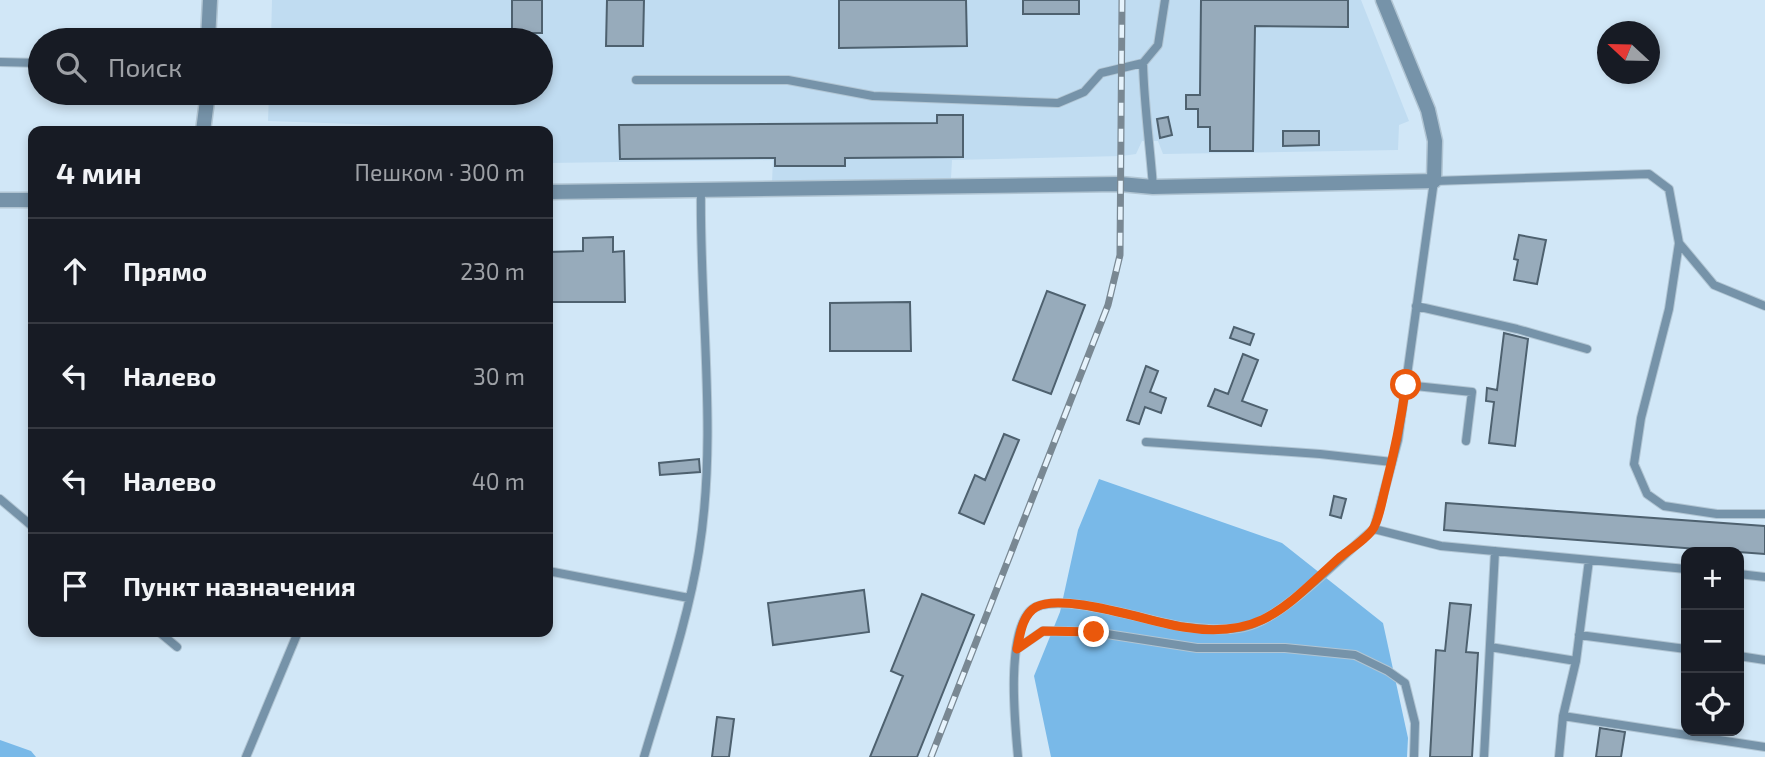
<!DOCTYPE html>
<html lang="ru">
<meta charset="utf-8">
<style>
:root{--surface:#171b24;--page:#20242c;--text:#f1f3f6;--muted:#9ea1a6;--line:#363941}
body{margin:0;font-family:"Exo 2",sans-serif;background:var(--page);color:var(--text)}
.controls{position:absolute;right:21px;bottom:21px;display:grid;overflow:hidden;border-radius:14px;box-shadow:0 4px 10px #0003}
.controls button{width:63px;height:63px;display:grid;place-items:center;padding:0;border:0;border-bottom:2px solid var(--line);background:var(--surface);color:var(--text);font:35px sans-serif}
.compass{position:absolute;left:1597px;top:21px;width:63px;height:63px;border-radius:50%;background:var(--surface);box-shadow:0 4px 10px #0003;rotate:292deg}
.stop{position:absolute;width:21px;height:21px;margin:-16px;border:5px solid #ea580c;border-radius:50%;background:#fff}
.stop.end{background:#ea580c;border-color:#fff;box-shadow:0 2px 7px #0008}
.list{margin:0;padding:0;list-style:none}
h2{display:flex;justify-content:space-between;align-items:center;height:91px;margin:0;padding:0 28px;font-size:30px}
h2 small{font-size:23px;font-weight:400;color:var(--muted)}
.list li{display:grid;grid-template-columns:46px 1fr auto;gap:21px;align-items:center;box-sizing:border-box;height:105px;padding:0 28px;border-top:2px solid var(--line)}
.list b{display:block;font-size:26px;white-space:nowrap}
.list em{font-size:23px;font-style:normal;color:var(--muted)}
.icon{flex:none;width:38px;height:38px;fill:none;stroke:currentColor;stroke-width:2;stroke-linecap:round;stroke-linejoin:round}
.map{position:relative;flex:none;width:1765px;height:757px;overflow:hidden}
.search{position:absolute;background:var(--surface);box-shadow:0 4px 10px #0003;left:28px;top:28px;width:525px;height:77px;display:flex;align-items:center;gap:18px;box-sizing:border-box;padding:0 24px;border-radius:38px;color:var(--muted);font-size:26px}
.panel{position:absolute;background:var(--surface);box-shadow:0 4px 10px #0003;left:28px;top:126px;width:525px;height:511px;border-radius:14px}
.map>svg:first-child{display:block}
.built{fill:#c0dcf1}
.green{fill:#79b9e8}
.building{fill:#97abbb;stroke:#4e616f;stroke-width:2}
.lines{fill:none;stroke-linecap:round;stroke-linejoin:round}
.service-casing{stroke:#b1c5d3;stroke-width:10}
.minor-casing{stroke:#b1c5d3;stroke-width:17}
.service{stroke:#7693a9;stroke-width:8}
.minor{stroke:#7693a9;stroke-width:14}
.rail-casing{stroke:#798893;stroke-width:7}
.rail{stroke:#e6f3fc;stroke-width:4.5;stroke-dasharray:13;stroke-linecap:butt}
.route{stroke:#ea580c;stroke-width:9}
</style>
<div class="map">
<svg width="1765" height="757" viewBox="0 0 1765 757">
<rect width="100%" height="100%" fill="#d1e7f7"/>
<path class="built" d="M272,0H1361L1409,121L1399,125L1398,150L1163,154L1158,141H1142L1136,154L1122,156L952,160L951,178L772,182L773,160L548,163L549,131L268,121L269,93H541V40H271Z"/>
<path class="green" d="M1099,479L1282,543L1383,623L1408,738L1407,757H1051L1034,676L1060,612L1078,530Z
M0,740L31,751L36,757H0Z"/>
<path class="building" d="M512,0H542V33H512Z
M607,0H644L643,46H606Z
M839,0H966L967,46L839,48Z
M1023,0H1079V14H1023Z
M1201,0H1348V27L1255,26L1253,151H1210V127H1198V109H1186V95H1200Z
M937,115H963V157L845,158V166H775V158L620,159L619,125L937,123Z
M1168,117L1172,135L1160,138L1157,119Z
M1283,131H1319V145L1283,146Z
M1519,235L1546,240L1537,284L1514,280L1518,260L1514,259Z
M613,237V252L624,251L625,302H548V252L583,251V238Z
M1047,291L1085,305L1051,394L1013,380Z
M910,302L911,351H830V303Z
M1234,327L1254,334L1250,345L1230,338Z
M1504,333L1528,339L1515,446L1489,443L1494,402L1486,401L1487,388L1497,390Z
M1243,354L1258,360L1242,401L1267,410L1261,426L1208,406L1215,389L1228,394Z
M1146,366L1158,371L1150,392L1166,398L1161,413L1145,407L1139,424L1127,420Z
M1004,434L1019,440L984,524L959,513L975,475L985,480Z
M699,459L700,472L660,475L659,463Z
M1334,496L1346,499L1341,518L1330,515Z
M1446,503L1765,526V554L1444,530Z
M864,590L869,632L773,645L768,603Z
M922,594L974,615L917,757H870L903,676L891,671Z
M1450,603L1471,605L1466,652L1478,653L1472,757H1430L1436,650L1445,651Z
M717,717L734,719L729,757H712Z
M1600,728L1625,732L1621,757H1596Z"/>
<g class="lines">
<g class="service-casing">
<path id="service" d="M0,62L40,63
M1143,63C1144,105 1150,145 1153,187
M636,80H788L873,96L1058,103L1084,92L1101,73L1143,63L1158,45L1165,0
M1679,243L1714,285L1765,306
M1416,306L1517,329L1587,349
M1406,385L1472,392L1466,441
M1146,442L1320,454L1392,462
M0,499L33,527
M1686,569L1441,546L1374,529L1398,440L1434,181L1649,174L1669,189L1679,243L1669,309L1641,418L1634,464L1647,494L1664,506L1717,514H1765
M548,571L689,598
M1739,574L1765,577
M159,632L177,647
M1579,635L1686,649
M1490,647L1576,661
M1017,649L1043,631L1094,632L1197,648H1285L1355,655L1388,671L1405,683L1415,723L1414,757
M1739,656L1765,660
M1563,716L1765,747
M246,757L298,632
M644,757C664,689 688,621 699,551C718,434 699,308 701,189
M1018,757C1015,724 1006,636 1030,611C1054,588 1153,623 1185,627C1204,629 1225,631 1244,627C1280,621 1343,554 1374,529
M1484,757L1495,551
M1559,757L1563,716L1576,661L1589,560"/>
</g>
<g class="minor-casing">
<path id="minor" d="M208,40L210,0
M203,131L208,93
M548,192L1120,184L1153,187L1434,181L1435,141L1428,110L1383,0
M0,200H33"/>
</g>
<use href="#service" class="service"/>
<use href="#minor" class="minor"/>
<g class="rail-casing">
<path id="rail" d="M931,757L1108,305L1120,255L1122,0"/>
</g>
<use href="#rail" class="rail"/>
</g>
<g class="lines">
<path class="route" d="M1094,632L1043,631L1017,649C1020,635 1022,615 1036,607C1063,592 1150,622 1183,627C1262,640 1286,606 1340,557C1349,550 1372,535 1375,525C1380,514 1382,501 1385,489C1394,454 1401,420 1406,385"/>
</g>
</svg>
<div class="controls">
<button>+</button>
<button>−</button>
<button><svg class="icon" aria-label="locate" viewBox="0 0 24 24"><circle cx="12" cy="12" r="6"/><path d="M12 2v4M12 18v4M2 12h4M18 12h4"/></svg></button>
</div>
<svg class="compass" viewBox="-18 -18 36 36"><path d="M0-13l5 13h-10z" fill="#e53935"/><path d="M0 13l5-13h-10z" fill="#9ea1a6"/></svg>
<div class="stop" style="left:1406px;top:385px"></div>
<div class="stop end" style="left:1094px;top:632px"></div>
<div class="search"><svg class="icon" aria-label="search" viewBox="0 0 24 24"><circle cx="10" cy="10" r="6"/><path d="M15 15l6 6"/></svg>Поиск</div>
<section class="panel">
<h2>4 мин<small>Пешком · 300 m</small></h2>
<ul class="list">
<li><svg class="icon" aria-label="ahead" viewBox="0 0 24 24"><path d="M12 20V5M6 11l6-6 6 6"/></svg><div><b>Прямо</b></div><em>230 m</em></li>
<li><svg class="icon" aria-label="left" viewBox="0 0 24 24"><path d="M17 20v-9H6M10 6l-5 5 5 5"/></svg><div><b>Налево</b></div><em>30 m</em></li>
<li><svg class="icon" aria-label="left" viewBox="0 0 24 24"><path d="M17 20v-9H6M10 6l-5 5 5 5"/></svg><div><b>Налево</b></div><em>40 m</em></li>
<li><svg class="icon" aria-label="arrive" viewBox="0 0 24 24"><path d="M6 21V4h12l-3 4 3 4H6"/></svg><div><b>Пункт назначения</b></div></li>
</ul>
</section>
</div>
